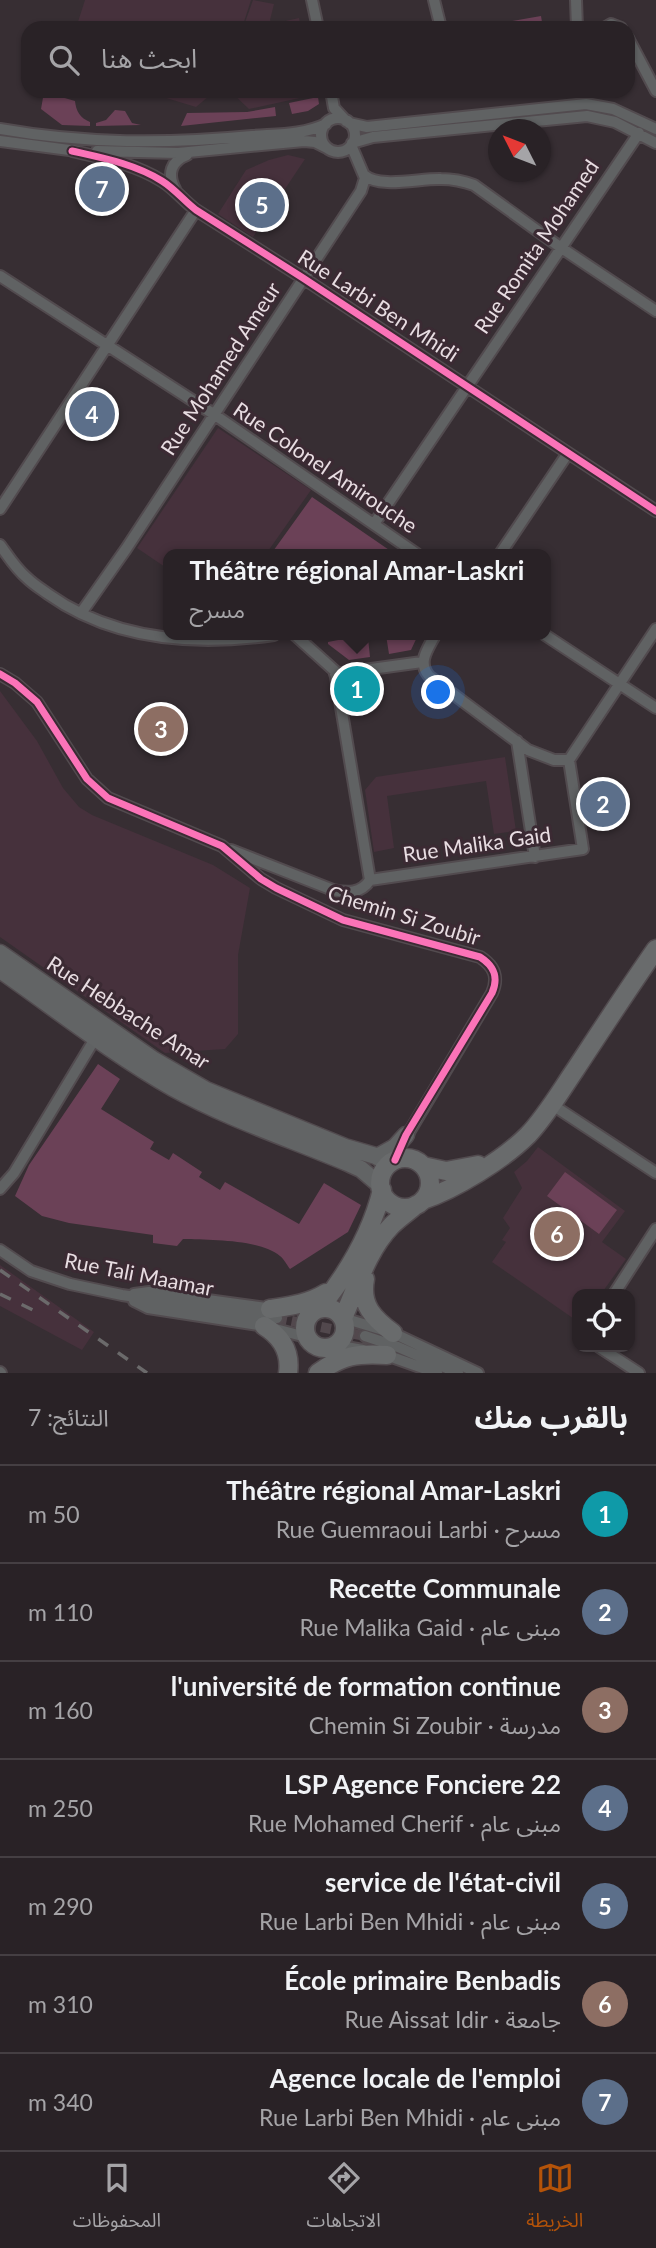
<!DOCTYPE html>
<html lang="ar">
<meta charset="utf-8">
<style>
:root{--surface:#292226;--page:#312a2e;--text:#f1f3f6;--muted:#a5a4a7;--line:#453f43;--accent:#b45309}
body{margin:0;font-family:Lato,"Noto Sans Arabic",sans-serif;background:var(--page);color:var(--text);direction:rtl}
.controls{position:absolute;right:21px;bottom:21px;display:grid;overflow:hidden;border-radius:14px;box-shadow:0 2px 5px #0004}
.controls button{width:63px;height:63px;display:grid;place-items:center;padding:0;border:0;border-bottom:2px solid var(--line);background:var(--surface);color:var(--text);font:35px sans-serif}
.compass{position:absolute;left:488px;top:119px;width:63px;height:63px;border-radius:50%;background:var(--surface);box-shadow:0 2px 5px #0004;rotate:312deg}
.you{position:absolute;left:439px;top:693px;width:24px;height:24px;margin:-18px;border:5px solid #fff;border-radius:50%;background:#1a73e8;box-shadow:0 0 0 10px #1a73e833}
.badge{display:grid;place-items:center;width:46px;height:46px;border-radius:50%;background:var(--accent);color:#fff;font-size:23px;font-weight:700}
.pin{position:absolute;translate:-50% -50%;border:4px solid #fff;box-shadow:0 2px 7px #0006}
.popup{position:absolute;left:163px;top:549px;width:388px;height:91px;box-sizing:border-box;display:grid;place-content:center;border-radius:14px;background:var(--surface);filter:drop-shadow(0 2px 5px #0005);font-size:23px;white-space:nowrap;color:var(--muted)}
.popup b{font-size:26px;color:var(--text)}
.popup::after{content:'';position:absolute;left:50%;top:100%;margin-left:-14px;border:14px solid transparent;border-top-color:var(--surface)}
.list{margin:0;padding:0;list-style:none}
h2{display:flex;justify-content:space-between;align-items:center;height:91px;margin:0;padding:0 28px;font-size:30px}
h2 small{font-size:23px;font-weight:400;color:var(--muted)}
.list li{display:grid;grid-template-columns:46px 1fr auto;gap:21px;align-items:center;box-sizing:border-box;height:98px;padding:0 28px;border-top:2px solid var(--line)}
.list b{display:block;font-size:26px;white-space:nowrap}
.list p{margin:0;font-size:23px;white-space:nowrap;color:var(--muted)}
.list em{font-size:23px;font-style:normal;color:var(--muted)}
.icon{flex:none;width:38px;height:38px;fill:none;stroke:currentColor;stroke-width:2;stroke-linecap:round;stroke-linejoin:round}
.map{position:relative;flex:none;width:656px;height:1373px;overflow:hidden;direction:ltr}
.search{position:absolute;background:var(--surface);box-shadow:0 2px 5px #0004;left:21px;right:21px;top:21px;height:77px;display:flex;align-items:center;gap:18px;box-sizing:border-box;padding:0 24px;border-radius:21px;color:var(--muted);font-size:26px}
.sheet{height:777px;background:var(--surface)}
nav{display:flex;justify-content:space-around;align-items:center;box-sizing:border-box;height:98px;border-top:2px solid var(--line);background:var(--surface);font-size:19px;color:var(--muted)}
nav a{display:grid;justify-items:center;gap:4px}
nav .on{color:var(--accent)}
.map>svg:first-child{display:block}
.built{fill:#46313c}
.green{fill:#6b4157}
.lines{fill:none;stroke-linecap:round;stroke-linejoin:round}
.minor-tunnel{stroke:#52484d;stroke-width:10;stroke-dasharray:10 5;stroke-linecap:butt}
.minor-casing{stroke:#524b4f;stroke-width:14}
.secondary-casing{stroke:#524b4f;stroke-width:19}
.primary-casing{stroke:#524b4f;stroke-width:21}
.minor{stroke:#606263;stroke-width:10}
.secondary{stroke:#626465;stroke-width:16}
.primary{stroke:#696b6c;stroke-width:18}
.rail{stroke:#6b6a6b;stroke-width:3.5;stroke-dasharray:12 12;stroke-linecap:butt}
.cycleway-casing{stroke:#3b2a33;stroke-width:11}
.cycleway{stroke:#fb73b8;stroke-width:7}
.labels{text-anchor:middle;stroke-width:6;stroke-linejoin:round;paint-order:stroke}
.street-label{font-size:21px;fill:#e8dde2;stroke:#3b2a33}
</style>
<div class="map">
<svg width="656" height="1373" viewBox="0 0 656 1373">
<rect width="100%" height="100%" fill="#372e33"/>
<path class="built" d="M85,0H251L242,28H76Z
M253,0L274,4L270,20L272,24L299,18L301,28H243Z
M143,91H215L196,107Z
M230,91H317L318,94L249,109Z
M288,155L305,159L253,237L218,214L246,170L269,160Z
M218,428L311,490L266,554H168V569L137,548Z
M0,691L37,741L63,788L79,807L92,815L213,865L250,888L238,955V1034L225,1049L165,1053L0,937Z
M505,757L516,831L494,834L486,781L387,796L394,848L374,852L365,790L376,777Z
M538,1147L625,1211L602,1242L626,1259L601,1294H577V1321L492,1262L506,1242L502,1240L510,1228L503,1218L522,1188L514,1172L527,1161Z
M0,1265L94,1332L82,1350L0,1306Z"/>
<path class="green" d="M541,16L543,28H472Z
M44,92L75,101C76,111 80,118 90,122V126L62,125L41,109Z
M318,97L319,104L308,111L292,114L289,103Z
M275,107L276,116L181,126L187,113L247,112Z
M115,110L125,111L132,123L141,125L96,126V123L106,120Z
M312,497L395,554H271Z
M364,635L365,638H368L370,657L349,660L328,644V642Z
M386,635H418L411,650L389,654Z
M98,1064L120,1079L101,1109L154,1142L150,1149L169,1160L173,1153L202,1172L199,1177L220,1190L225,1182L299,1224L324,1183L361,1205L348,1232L290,1269C287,1265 284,1259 280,1256C259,1239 210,1240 183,1239L177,1246L153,1243V1235L69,1223L42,1216L15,1196L29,1165Z
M565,1172L617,1210L599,1234L547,1196Z"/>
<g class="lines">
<path class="minor-tunnel" d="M277,1318L365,1336"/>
<g class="minor-casing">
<path id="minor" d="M312,0L318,28
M434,0L441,28
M576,0L577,28
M604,28L611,24L621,28
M628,38L656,91
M331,91L334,108L346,121
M321 135a17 17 0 1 1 34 0a17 17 0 1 1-34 0Z
M349,123L367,127L586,104L613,109L656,129
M0,129C85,144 166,144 252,136C276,134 303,135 326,124
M0,141L77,151
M352,143L373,137L587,116L615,122L656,143
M72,151C103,158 135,164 162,181C175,189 184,201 196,210L303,278L656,511
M97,151L178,153L304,141L315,142L327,148
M364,175C380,189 420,178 441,179C453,179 463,181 474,185L560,247L656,311
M175,189C167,174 171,161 187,155
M0,276L215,415L417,554
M0,509L196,210
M374,524L639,133
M0,545C8,556 16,569 27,578C33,584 41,589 48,594C114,641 196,646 274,635
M500,554L568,453
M81,613L126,549L361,191L365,178L351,145
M435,635C428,649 417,662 429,676L528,750L554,760H569
M545,635L656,708
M0,674L15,683L37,702L87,779L108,798L222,846L261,879L276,888L343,920L480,957C494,966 499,977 492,993L405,1139
M335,674L422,662
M517,741L535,857
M569,760L656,629
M231,850L333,890C347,893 361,894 370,880L335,671L295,635
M370,880L583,849L569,760
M551,1104L656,1173
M0,1189L14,1173L96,1037
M0,1250L31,1271L70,1284L122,1295L277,1318
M134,1294L149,1292L274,1309
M614,1294L656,1229
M134,1301L148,1308L264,1326L306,1337
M343,1318L393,1333L478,1373
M365,1336L398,1347L458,1373
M599,1347L639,1373
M328,1349L346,1347L363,1350
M383,1354L437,1373
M0,1372L1,1373"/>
</g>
<g class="secondary-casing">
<path id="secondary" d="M0,953L154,1060L206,1090L345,1147L393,1161
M0,970C56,1009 113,1054 173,1088C229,1119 291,1139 350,1164L361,1169L381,1186
M377,1157L395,1147L406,1135"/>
</g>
<g class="primary-casing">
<path id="primary" d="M380 1183a25 25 0 1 1 50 0a25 25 0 1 1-50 0Z
M423,1166L446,1171L478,1165
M423,1200C455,1189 503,1160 528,1135C546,1116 560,1092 575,1070C602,1029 628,989 656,949
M365,1279C360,1305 373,1318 393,1333
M305 1328a20 20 0 1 1 40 0a20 20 0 1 1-40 0Z
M270,1309C290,1306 308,1304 326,1293
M319,1309C348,1273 371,1235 382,1190
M343,1318C357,1287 367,1251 391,1226C399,1218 408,1212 416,1205
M264,1326C282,1337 291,1352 288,1373
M318,1373C342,1355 358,1353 387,1355"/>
</g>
<use href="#minor" class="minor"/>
<use href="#secondary" class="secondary"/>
<use href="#primary" class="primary"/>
<path class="rail" d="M0,1270L147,1373
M0,1294L35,1311"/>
<g class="cycleway-casing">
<path id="cycleway" d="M72,151C103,158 135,164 162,181C175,189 184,201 196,210L303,278L656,511
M0,674L15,683L37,702L87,779L108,798L222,846L261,879L276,888L343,920L480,957C494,966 499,977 492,993L406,1135L395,1160"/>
</g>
<use href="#cycleway" class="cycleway"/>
</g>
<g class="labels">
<g class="street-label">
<text transform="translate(537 247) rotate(-56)" y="7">Rue Romita Mohamed</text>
<text transform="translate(378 306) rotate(33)" y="7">Rue Larbi Ben Mhidi</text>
<text transform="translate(221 369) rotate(-57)" y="7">Rue Mohamed Ameur</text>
<text transform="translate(325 468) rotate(34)" y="7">Rue Colonel Amirouche</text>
<text transform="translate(477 845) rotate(-8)" y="7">Rue Malika Gaid</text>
<text transform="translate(404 916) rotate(17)" y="7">Chemin Si Zoubir</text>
<text transform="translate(128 1013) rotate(33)" y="7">Rue Hebbache Amar</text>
<text transform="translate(139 1275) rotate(11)" y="7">Rue Tali Maamar</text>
</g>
</g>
</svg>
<div class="controls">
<button><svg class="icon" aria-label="locate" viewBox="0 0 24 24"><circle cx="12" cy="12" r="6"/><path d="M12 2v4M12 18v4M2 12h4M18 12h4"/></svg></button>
</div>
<svg class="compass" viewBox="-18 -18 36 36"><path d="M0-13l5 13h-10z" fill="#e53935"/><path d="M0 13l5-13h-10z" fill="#a5a4a7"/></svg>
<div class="you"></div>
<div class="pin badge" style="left:357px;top:689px;background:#0f9aa8">1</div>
<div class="popup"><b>Théâtre régional Amar-Laskri</b>مسرح</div>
<div class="pin badge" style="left:603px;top:804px;background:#5c6f8a">2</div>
<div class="pin badge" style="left:161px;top:729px;background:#8d6e63">3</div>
<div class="pin badge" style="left:92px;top:414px;background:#5c6f8a">4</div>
<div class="pin badge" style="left:262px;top:205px;background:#5c6f8a">5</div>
<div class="pin badge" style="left:557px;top:1234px;background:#8d6e63">6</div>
<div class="pin badge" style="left:102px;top:189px;background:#5c6f8a">7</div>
<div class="search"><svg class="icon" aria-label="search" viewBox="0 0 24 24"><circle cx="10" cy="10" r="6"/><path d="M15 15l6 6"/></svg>ابحث هنا</div>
</div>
<section class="sheet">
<h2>بالقرب منك<small>النتائج: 7</small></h2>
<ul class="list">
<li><span class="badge" style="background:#0f9aa8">1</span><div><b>Théâtre régional Amar-Laskri</b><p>مسرح · Rue Guemraoui Larbi</p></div><em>50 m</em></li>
<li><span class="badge" style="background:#5c6f8a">2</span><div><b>Recette Communale</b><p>مبنى عام · Rue Malika Gaid</p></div><em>110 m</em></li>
<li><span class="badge" style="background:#8d6e63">3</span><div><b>l'université de formation continue</b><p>مدرسة · Chemin Si Zoubir</p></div><em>160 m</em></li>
<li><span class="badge" style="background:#5c6f8a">4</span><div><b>22 LSP Agence Fonciere</b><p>مبنى عام · Rue Mohamed Cherif</p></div><em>250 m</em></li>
<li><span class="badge" style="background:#5c6f8a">5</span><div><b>service de l'état-civil</b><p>مبنى عام · Rue Larbi Ben Mhidi</p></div><em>290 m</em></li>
<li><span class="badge" style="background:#8d6e63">6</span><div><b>École primaire Benbadis</b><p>جامعة · Rue Aissat Idir</p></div><em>310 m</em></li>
<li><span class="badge" style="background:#5c6f8a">7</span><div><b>Agence locale de l'emploi</b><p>مبنى عام · Rue Larbi Ben Mhidi</p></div><em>340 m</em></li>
</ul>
</section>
<nav>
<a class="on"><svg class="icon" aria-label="map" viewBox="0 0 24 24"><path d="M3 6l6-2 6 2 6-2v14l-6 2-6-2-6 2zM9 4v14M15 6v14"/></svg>الخريطة</a>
<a><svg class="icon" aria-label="directions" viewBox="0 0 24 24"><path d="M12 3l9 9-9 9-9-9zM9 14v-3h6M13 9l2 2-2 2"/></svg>الاتجاهات</a>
<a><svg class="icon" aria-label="saved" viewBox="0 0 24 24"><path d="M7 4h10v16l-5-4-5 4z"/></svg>المحفوظات</a>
</nav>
